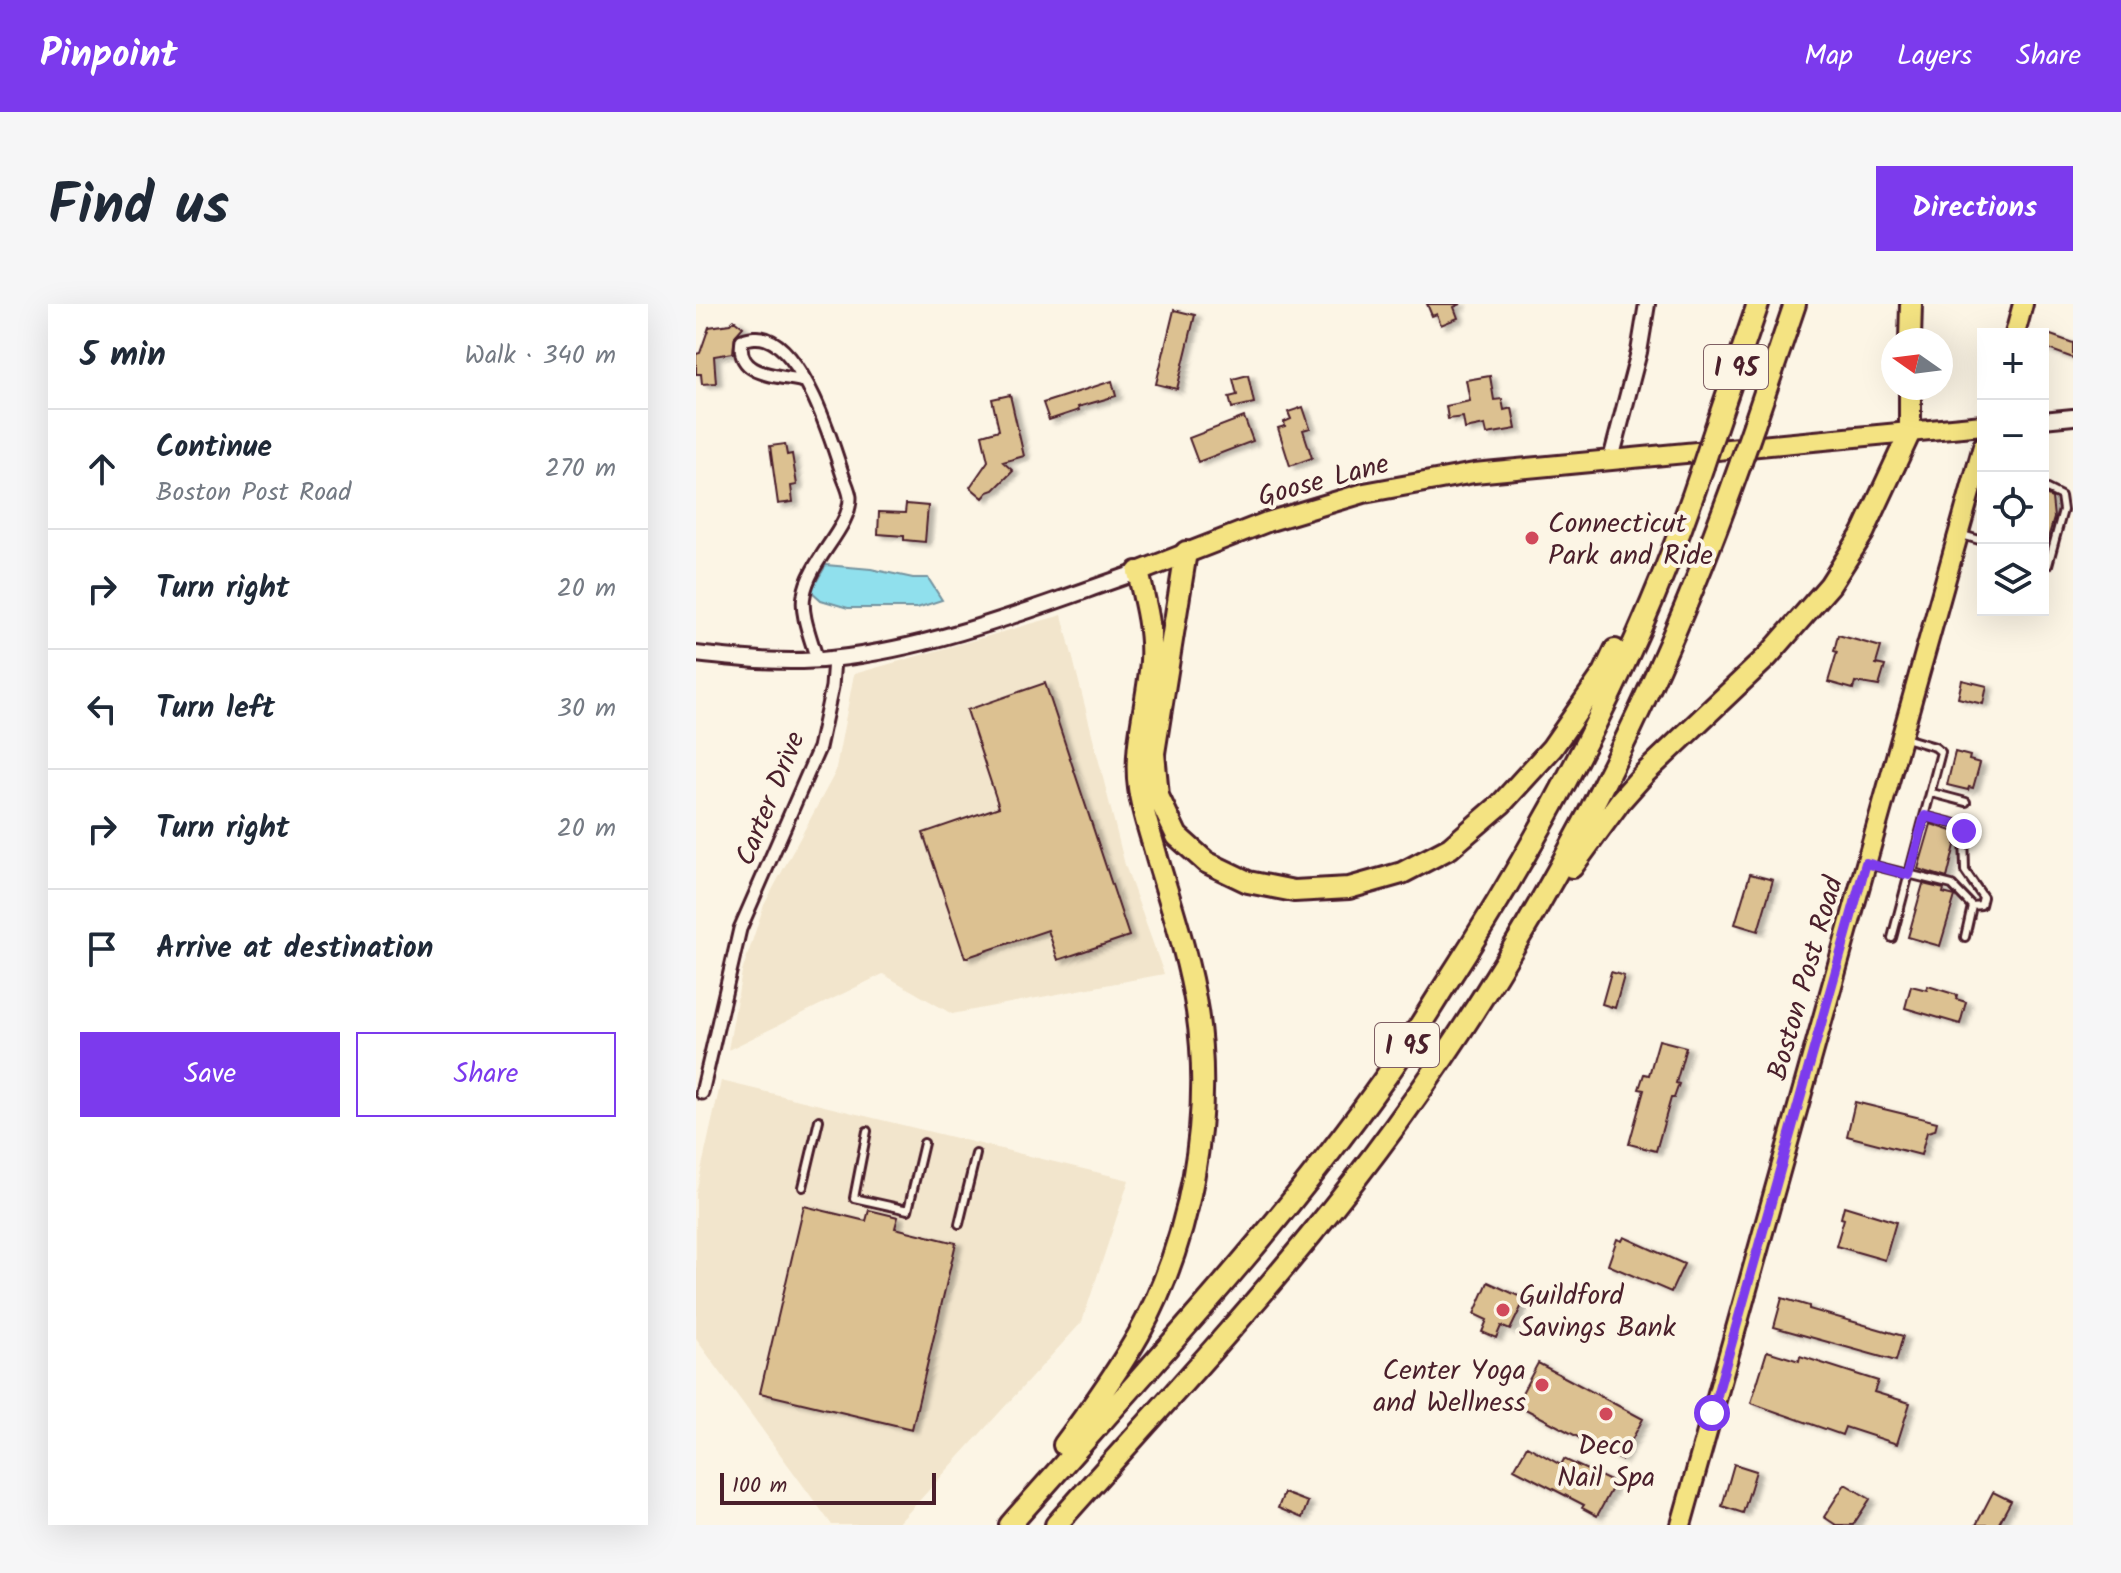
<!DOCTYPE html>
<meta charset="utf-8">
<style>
:root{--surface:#fff;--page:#f6f6f7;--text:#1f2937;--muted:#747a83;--line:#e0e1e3;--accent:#7c3aed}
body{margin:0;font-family:Kalam,sans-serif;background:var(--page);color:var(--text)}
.controls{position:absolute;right:24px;top:24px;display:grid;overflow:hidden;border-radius:0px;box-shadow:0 8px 32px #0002}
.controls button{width:72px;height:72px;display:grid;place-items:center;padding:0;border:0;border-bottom:2px solid var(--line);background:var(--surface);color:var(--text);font:40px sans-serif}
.compass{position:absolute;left:1185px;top:24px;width:72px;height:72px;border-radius:50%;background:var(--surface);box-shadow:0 8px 32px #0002;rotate:284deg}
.scale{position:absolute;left:24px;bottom:20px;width:216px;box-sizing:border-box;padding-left:8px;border:4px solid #4a1f2b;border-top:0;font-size:22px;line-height:28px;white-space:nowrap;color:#4a1f2b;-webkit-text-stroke:6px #fcf5e5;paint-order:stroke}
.stop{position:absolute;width:24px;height:24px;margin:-18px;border:6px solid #7c3aed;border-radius:50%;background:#fff}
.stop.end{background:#7c3aed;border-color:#fff;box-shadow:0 2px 8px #0008}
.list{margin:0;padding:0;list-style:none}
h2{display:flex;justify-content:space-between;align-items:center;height:104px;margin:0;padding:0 32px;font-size:34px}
h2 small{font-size:26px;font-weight:400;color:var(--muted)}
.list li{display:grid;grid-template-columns:52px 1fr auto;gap:24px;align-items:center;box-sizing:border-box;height:120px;padding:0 32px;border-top:2px solid var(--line)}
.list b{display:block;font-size:30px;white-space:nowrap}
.list p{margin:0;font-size:26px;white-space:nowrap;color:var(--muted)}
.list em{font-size:26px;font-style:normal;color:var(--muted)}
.actions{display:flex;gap:16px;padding:24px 32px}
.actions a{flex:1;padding:18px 0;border:2px solid var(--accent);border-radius:0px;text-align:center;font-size:28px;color:var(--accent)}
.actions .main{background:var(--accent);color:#fff}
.icon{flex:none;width:44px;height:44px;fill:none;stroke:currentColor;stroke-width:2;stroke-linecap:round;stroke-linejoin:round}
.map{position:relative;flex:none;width:1377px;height:1221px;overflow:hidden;border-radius:0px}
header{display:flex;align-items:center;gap:48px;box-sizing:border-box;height:112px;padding:0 40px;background:var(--accent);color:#fff}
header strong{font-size:38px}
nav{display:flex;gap:44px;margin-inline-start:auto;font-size:28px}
.intro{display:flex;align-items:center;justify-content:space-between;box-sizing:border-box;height:192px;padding:0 48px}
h1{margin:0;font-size:56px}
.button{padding:20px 36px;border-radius:0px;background:var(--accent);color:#fff;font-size:28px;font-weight:700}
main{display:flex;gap:48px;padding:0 48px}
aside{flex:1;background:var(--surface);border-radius:0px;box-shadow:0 8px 32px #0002}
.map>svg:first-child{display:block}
.built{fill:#f2e5cc}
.water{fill:#90e0ed;stroke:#74939f;stroke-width:2}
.building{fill:#dcc191;stroke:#4a1f2b;stroke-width:2;filter:url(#shadow)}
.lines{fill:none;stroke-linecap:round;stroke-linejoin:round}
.service-casing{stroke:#4a1f2b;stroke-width:12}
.minor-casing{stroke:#4a1f2b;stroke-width:17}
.tertiary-casing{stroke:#4a1f2b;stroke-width:20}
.primary-casing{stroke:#4a1f2b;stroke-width:24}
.motorway-casing{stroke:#4a1f2b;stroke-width:26}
.service{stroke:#fcf5e5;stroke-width:6}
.minor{stroke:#fcf5e5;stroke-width:11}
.tertiary{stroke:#fcf5e5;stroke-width:14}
.primary{stroke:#f4e382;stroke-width:18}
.motorway{stroke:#f4e382;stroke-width:20}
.motorway-bridge-casing{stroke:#4a1f2b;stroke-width:26;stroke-linecap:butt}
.motorway-bridge{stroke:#f4e382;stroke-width:20}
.route{stroke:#7c3aed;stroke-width:10}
.poi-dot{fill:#d1495b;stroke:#fcf5e5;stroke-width:3}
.labels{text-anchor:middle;stroke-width:8;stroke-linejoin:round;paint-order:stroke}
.shield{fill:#fcf5e5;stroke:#7f5f63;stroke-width:2}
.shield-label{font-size:26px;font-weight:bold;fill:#4a1f2b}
.street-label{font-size:28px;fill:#4a1f2b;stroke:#fcf5e5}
.poi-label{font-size:28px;fill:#4a1f2b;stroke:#fcf5e5;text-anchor:start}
</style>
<header>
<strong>Pinpoint</strong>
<nav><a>Map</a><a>Layers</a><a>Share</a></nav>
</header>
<div class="intro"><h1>Find us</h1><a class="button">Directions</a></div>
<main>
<aside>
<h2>5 min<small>Walk · 340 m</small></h2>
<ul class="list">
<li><svg class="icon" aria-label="ahead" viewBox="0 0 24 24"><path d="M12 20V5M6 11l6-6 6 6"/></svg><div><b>Continue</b><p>Boston Post Road</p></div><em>270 m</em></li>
<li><svg class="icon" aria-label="right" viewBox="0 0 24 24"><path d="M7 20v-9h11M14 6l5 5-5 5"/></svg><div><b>Turn right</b></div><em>20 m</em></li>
<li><svg class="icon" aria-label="left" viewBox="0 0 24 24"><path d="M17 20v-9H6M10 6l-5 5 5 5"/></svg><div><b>Turn left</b></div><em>30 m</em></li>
<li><svg class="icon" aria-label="right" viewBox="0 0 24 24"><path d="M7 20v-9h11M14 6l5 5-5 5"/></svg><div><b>Turn right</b></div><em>20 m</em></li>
<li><svg class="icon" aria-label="arrive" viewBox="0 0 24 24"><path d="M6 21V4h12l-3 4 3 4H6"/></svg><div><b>Arrive at destination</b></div></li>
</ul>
<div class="actions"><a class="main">Save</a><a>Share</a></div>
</aside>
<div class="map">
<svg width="1377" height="1221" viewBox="0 0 1377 1221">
<defs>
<filter id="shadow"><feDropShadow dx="5.5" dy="3" stdDeviation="2" flood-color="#0004"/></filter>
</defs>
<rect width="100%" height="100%" fill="#fcf5e5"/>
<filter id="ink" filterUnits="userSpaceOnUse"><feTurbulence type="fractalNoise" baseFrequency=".0125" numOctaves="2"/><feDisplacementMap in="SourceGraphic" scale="16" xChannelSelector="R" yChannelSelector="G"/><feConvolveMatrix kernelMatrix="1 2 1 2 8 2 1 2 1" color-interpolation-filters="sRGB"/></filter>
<g filter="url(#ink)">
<path class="built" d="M366,311L429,561L468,670L256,710L187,670L32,746L46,668L68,601L139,469L158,370Z
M25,777L433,876L386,1018L201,1221H136L0,1035V889Z"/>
<path class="water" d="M130,261L175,265L217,274H232L246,296L221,304H152L125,296L115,287Z"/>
<path class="building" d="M731,0H765L758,3L762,14L745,21L741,10L736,12Z
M478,6L499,11L481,85L460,80Z
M38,16L47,23L39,32L37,49L18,52L20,79L6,80L5,70H0V50L4,49L13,23L34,20Z
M1352,30L1377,39V54L1347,43Z
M552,71L558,99L536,104L533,93L541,91L537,75Z
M794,72L798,96L806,95L808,106L816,104L820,125L791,130L789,121L769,125L767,113L752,115L750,102L774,97L770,76Z
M416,77L420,92L382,103L383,106L353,116L347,99Z
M314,91L328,152L307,158L317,167L298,186L292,188L287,194L274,183L292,157L286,131L303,126L296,95Z
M607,103L614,124L607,126L616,154L594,162L582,124L589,122L588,118L595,115L592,108Z
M548,113L557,137L502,158L493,134Z
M89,140L91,151L96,150L101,181L95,182L97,198L82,200L74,142Z
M1347,190L1356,194L1358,214L1350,241L1347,240Z
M210,200L232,202L229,238L208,236V232L182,230L183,208L209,209Z
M1142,331L1185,343L1180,360L1189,362L1183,382L1159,378L1157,385L1132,378L1141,348L1138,347Z
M1266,376L1291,382L1287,400L1262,394Z
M349,379L433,632L362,656L352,626L269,654L227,529L303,503L271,406Z
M1259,448L1274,452L1273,456L1284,459L1277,484L1273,483L1272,486L1251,481Z
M1235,520L1262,529L1251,574L1222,565Z
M1054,570L1077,576L1062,627L1039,620Z
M1227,580L1248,585L1247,589L1259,592L1244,642L1212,633Z
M915,668L928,672L919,704L906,700Z
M1215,682L1231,686L1232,682L1261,691L1260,695L1270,698L1264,720L1209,704Z
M963,736L990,743L980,779L983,780L978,794H975L960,847L933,840L948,786L943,785L948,770L953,771Z
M1159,798L1241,818L1239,826L1231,828L1225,851L1151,832Z
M108,902L170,917L173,906L202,913L199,924L260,939L216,1125L64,1089Z
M1148,902L1200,918L1189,956L1140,942L1148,915L1145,914Z
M928,933L988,960L975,988L912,961L921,935L926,937Z
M792,978L829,995L814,1026L805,1022L800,1034L786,1028L791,1016L778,1010Z
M1086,994L1113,1002V1005L1207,1032L1200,1057L1078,1023Z
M1071,1047L1103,1057L1104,1052L1182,1077L1178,1088L1214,1099L1201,1140L1149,1123L1146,1131L1055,1099Z
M842,1059L947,1115L925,1156L820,1100Z
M831,1142L865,1161L868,1155L919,1179L901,1212L886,1204L888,1201L818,1165Z
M1038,1160L1060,1167L1047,1209L1026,1202Z
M1149,1180L1174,1195L1157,1221H1140L1128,1213Z
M1297,1188L1315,1197L1302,1221H1280Z
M588,1189L612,1198L606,1214L582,1204Z"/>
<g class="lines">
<g class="service-casing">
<path id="service" d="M1347,183L1365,192L1367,206L1352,261L1347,259
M1266,231L1287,237
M1236,489L1270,498
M1229,512L1264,521L1268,527L1269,567L1287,593L1285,601L1276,602
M1172,560L1256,581L1276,602
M1269,633L1276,602
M1196,634L1245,448L1239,443L1209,434
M171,827L158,894L212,906L228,839
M107,883L123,816
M263,920L280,850"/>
</g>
<g class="minor-casing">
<path id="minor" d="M108,77C82,71 39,73 46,36C54,34 61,32 70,35C108,48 135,134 146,169C148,176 153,185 154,193C155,224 113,256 108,291C104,310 116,337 121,356
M6,789L44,625L123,444L136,383L138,355"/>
</g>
<g class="tertiary-casing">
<path id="tertiary" d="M1347,116L1377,113
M915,155L943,48L951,0
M0,350C45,355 90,360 135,355C240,344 343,302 442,268"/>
</g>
<g class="primary-casing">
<path id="primary" d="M1319,30L1327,0
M442,268L571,218L668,189L778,169L1287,121
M985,1221L1287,142"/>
</g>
<g class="motorway-casing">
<path id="motorway" d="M1214,36L1215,0
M1058,121L1099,0
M1019,126L1062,0
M490,248L458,449L462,492L481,532L510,558L552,578L598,587L653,584L706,569L754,544L805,500L856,444L908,369L919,346
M876,563L925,496L949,469L1072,352L1134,281L1167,229L1214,128V84
M368,1141C395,1105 421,1069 443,1030C495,935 517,814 501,707C493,655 476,604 461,554C455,531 446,507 443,484C437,442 452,399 455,357C457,327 449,297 442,268
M314,1221C442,1075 577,933 689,774C710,745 729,713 748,683C854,520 946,346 1007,162
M360,1221C445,1125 533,1031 614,932C803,703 946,438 1045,158"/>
</g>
<use href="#service" class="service"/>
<use href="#minor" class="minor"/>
<use href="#tertiary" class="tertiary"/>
<use href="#primary" class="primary"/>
<use href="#motorway" class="motorway"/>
<g class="motorway-bridge-casing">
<path id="motorway-bridge" d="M1045,158L1058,121
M1007,162L1019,126"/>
</g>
<use href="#motorway-bridge" class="motorway-bridge"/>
</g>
</g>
<g class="lines" filter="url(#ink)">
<path class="route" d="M1016,1109L1170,559L1213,571L1229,512L1264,521L1268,527"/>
</g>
<g class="poi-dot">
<circle cx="836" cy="234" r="8"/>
<circle cx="807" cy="1006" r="8"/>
<circle cx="846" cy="1081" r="8"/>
<circle cx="910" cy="1110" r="8"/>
</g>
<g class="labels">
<g class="shield">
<rect x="1008" y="41" width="64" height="44" rx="6"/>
<rect x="679" y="719" width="64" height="44" rx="6"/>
</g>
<g class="shield-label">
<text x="1040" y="72">I 95</text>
<text x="711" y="750">I 95</text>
</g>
<g class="street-label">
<text transform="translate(627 175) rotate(-15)" y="10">Goose Lane</text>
<text transform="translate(73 494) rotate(-68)" y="10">Carter Drive</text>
<text transform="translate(1108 674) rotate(-74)" y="10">Boston Post Road</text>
</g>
<g class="poi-label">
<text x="852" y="228">Connecticut<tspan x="852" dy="32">Park and Ride</tspan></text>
<text x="823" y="1000">Guildford<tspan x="823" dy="32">Savings Bank</tspan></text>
<text x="830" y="1075" text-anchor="end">Center Yoga<tspan x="830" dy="32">and Wellness</tspan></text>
<text x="910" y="1150" text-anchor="middle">Deco<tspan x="910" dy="32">Nail Spa</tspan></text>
</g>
</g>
</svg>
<div class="controls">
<button>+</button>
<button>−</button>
<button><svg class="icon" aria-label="locate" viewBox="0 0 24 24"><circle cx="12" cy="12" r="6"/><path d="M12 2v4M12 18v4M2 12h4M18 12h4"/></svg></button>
<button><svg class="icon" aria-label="layers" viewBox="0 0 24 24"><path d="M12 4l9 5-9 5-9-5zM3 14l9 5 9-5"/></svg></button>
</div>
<svg class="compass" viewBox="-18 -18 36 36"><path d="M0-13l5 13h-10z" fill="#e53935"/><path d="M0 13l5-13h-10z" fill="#747a83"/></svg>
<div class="scale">100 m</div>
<div class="stop" style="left:1016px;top:1109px"></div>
<div class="stop end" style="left:1268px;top:527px"></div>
</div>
</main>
